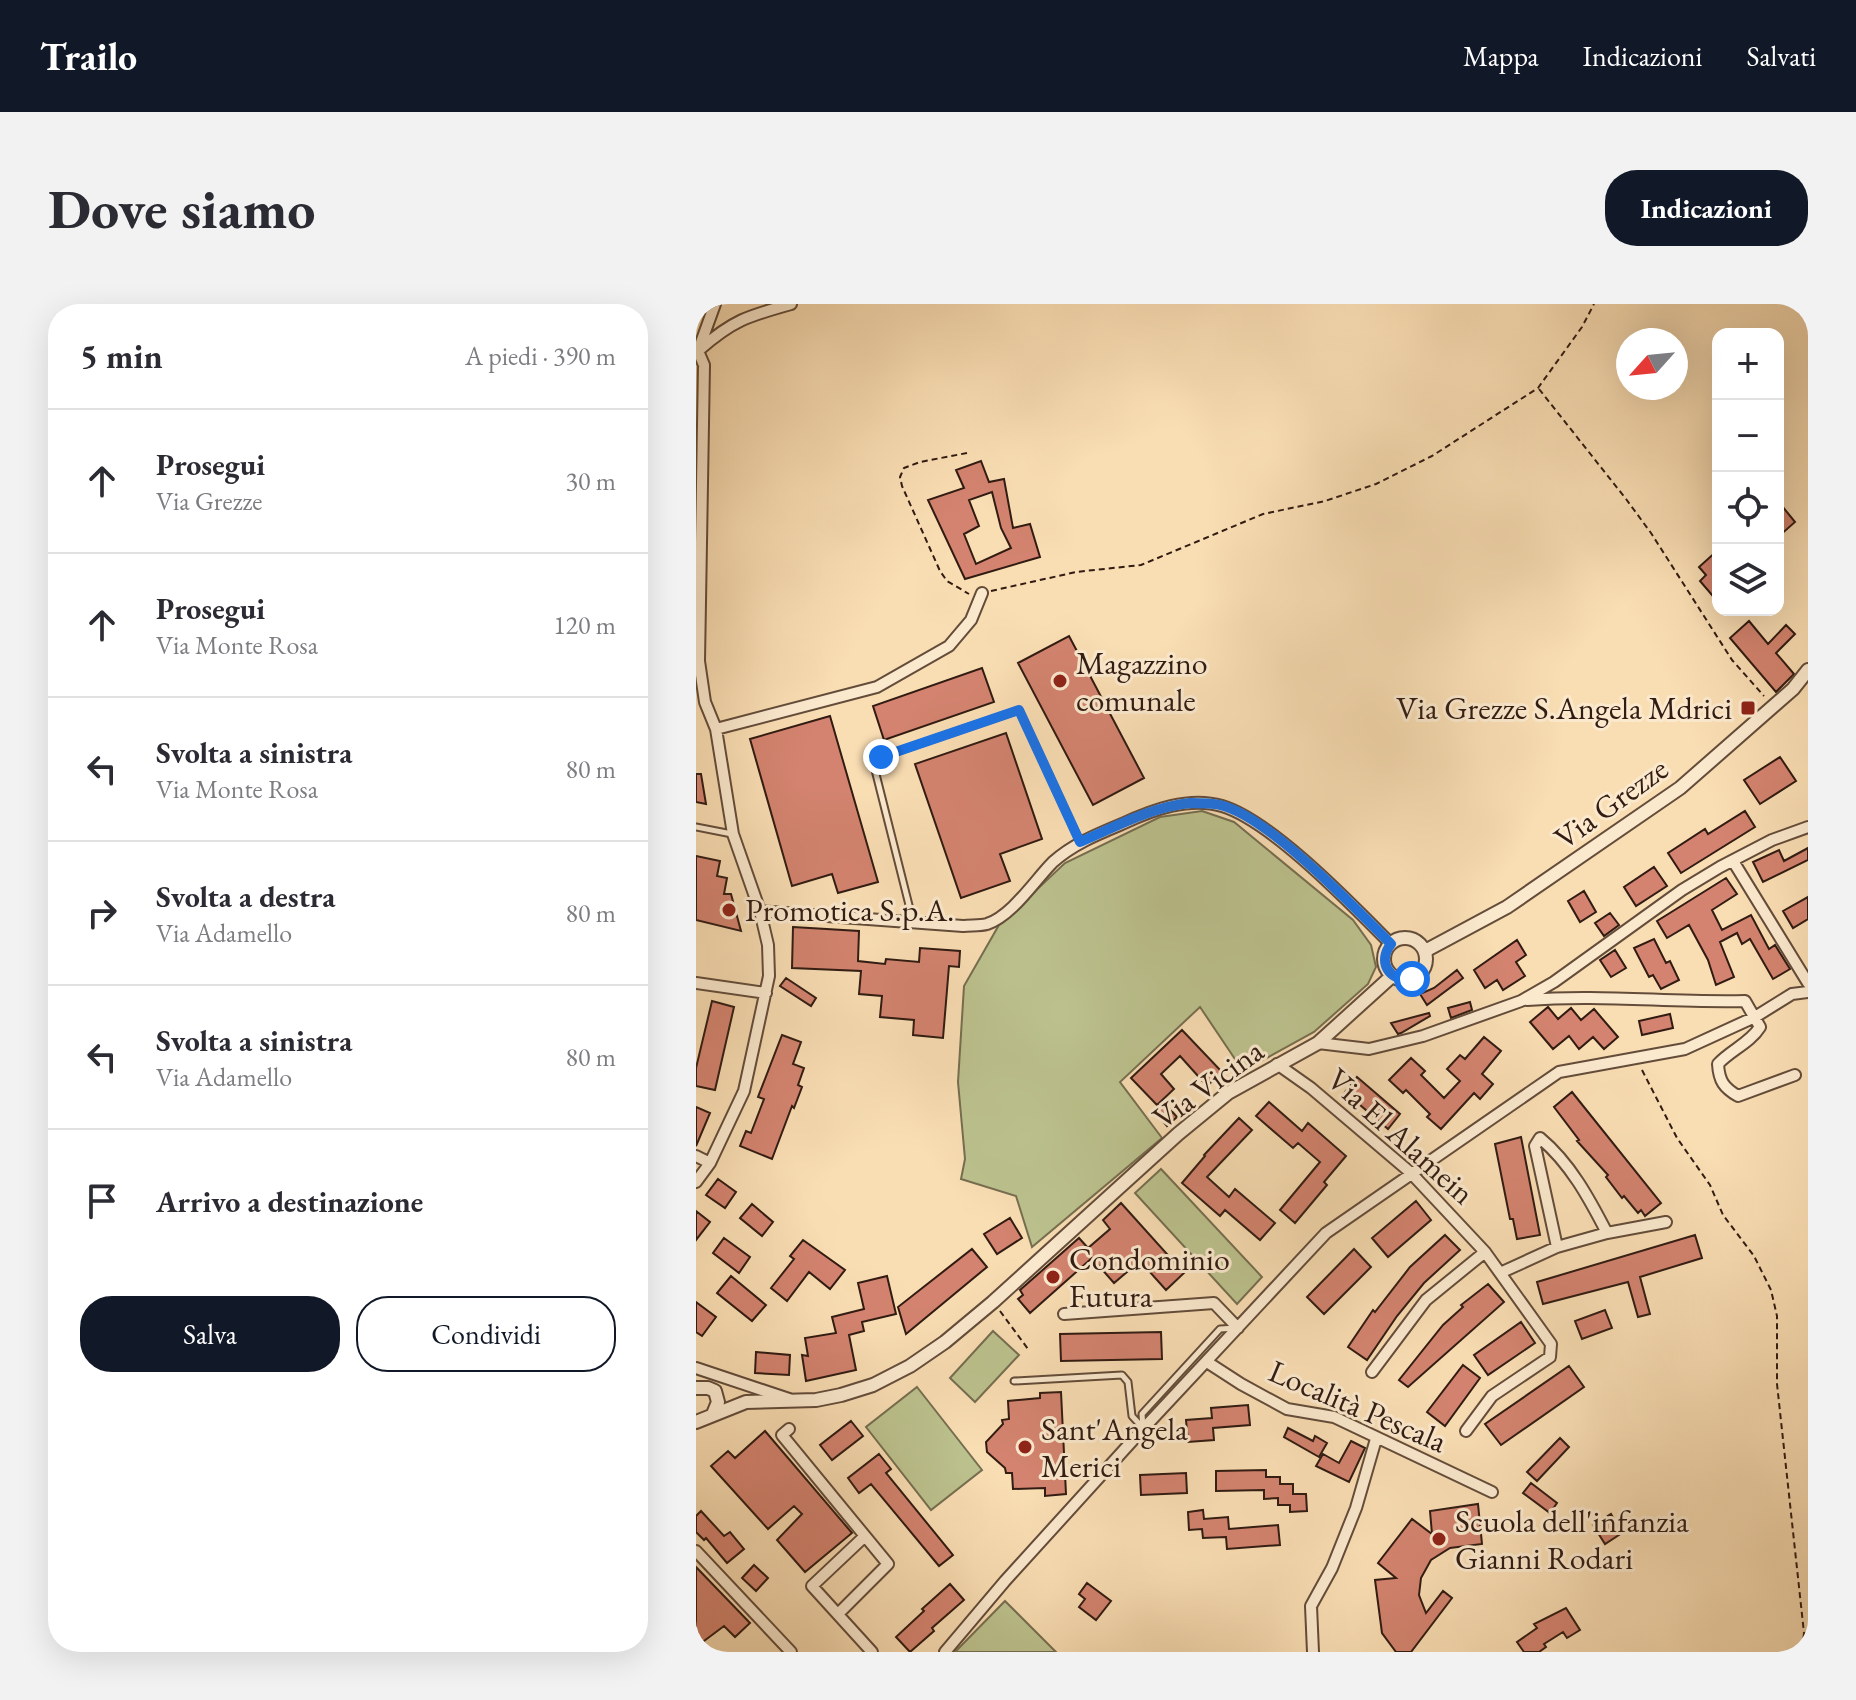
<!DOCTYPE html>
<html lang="it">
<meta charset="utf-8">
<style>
:root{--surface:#fff;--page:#f2f2f3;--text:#2b2b33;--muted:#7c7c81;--line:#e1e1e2;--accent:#111827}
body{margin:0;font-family:"EB Garamond",serif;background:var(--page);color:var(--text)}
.controls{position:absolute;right:24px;top:24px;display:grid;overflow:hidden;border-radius:16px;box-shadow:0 8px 32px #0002}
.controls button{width:72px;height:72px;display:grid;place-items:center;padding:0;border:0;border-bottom:2px solid var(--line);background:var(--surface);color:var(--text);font:40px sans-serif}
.compass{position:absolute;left:920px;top:24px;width:72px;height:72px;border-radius:50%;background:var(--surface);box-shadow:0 8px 32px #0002;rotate:243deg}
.stop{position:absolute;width:24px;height:24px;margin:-18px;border:6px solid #1a73e8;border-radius:50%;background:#fff}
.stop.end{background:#1a73e8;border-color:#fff;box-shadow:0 2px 8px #0008}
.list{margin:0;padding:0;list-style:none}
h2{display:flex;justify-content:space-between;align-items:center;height:104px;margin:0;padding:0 32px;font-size:34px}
h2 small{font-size:26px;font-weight:400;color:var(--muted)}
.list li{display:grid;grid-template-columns:52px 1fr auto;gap:24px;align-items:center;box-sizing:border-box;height:144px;padding:0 32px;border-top:2px solid var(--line)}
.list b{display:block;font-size:30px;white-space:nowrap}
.list p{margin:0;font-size:26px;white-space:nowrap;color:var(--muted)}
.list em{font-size:26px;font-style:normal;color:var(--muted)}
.actions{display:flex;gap:16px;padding:24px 32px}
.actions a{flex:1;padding:18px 0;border:2px solid var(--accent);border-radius:32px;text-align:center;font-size:28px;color:var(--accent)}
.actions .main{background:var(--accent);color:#fff}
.icon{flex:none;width:44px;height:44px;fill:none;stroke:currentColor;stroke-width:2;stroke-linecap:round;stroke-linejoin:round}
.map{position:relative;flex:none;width:1112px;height:1348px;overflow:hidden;border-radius:32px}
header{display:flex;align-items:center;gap:48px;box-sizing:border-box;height:112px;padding:0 40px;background:var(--accent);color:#fff}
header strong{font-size:38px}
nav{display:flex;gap:44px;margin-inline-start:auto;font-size:28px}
.intro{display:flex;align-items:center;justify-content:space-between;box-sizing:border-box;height:192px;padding:0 48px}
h1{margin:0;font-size:56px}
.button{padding:20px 36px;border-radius:32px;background:var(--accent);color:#fff;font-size:28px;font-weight:700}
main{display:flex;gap:48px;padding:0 48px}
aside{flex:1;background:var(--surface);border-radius:32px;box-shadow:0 8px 32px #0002}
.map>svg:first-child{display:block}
.green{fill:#bcc28e;stroke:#766e50;stroke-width:2}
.building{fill:#d3836f;stroke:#311b12;stroke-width:2;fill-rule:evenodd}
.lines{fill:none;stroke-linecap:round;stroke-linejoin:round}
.service-casing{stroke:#634c3a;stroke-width:9}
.minor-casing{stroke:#634c3a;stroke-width:14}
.tertiary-casing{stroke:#634c3a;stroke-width:16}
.path{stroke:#311b12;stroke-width:2;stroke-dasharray:6 4;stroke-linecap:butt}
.service{stroke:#fbe9ce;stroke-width:5}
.minor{stroke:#fbe9ce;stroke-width:10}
.tertiary{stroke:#fbe9ce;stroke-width:12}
.route{stroke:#1a73e8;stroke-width:10}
.poi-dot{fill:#8f2418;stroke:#fbe9ce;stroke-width:3}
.labels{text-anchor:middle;stroke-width:6;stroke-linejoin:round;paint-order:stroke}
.poi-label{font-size:32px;fill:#311b12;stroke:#fbe9ce;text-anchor:start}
.street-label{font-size:32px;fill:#311b12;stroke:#fbe9ce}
</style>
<header>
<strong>Trailo</strong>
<nav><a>Mappa</a><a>Indicazioni</a><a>Salvati</a></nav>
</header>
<div class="intro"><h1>Dove siamo</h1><a class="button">Indicazioni</a></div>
<main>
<aside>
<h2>5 min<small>A piedi · 390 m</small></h2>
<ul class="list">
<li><svg class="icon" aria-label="ahead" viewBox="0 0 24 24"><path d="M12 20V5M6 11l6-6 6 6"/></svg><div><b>Prosegui</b><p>Via Grezze</p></div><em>30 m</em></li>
<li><svg class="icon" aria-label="ahead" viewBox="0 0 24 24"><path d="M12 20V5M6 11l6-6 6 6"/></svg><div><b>Prosegui</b><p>Via Monte Rosa</p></div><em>120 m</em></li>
<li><svg class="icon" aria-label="left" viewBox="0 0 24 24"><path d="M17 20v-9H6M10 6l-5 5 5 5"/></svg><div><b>Svolta a sinistra</b><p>Via Monte Rosa</p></div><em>80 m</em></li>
<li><svg class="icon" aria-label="right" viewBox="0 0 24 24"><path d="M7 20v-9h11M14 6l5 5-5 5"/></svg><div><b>Svolta a destra</b><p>Via Adamello</p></div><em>80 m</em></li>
<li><svg class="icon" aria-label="left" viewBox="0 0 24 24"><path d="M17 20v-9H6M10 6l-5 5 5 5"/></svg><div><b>Svolta a sinistra</b><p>Via Adamello</p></div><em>80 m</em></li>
<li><svg class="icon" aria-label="arrive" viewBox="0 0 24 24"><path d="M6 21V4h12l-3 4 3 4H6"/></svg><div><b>Arrivo a destinazione</b></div></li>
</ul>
<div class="actions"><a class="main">Salva</a><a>Condividi</a></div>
</aside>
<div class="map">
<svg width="1112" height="1348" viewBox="0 0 1112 1348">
<rect width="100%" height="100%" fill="#f9ddb3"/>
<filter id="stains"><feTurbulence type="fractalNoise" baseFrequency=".0025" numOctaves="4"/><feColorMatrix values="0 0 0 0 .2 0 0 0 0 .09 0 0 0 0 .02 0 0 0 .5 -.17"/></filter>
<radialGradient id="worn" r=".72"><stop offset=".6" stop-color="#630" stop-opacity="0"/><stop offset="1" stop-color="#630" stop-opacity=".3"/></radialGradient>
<path class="green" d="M506,507L538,518L657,616L675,641L680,663L672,680L618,728L547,767L504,703L424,778L466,834L336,943L320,892L265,875L269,855L262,778L268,682L303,621L369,559L464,513Z
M465,865L566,973L541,1000L439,889Z
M297,1027L323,1051L279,1098L254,1074Z
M221,1083L286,1166L235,1206L170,1123Z
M309,1297L360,1348H259Z"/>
<path class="building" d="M285,157L293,178L308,175L317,224L334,220L344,253L269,275L232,196L268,184L260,166ZM296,188L305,224L315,244L280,260L268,230L283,222L273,196Z
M1082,197L1099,218L1082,233Z
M1022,246V298L1004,277L1010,271L1003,263Z
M1053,317L1072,340L1090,321L1099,330L1080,349L1098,370L1080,388L1034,334Z
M373,332L448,474L397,501L322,359Z
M286,364L298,398L188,436L177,402Z
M134,412L182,578L142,589L136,570L96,582L54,435Z
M310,429L346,535L304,550L314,577L265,594L219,460Z
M1084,453L1100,477L1064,500L1048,476Z
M0,470H5L10,500L0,498Z
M1049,507L1059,523L985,569L972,549L1009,525L1012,530Z
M1112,544V556L1067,578L1057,558L1083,546L1088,557Z
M0,552L24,557L21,572L31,574L28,590H35L45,627L0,616Z
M958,563L971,582L940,602L928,583Z
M1030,574L1041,590L1016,606L1026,626L1055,611L1073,645L1079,641L1094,665L1077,675L1054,635L1046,640L1041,629L1024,638L1038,673L1020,681L1012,656L993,621L971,634L961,617Z
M888,587L900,608L884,618L872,597Z
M1112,593V615L1097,624L1087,607Z
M914,609L923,621L908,632L899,619Z
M97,623L163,627L162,657L189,660L190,655L223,658L224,644L264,647L263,663L253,662L247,734L217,731L218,716L184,713L186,692L163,690L165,667L96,664Z
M958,635L970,659L974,657L983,676L965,685L957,671L953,673L938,644Z
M821,636L830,651L820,658L829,672L807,686L801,676L789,684L778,666Z
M919,646L930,664L915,673L904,656Z
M761,666L767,674L731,701L724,690L738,684Z
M90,674L120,694L115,702L84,682Z
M16,697L38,703L19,786L0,782V764Z
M774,698L776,706L755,714L752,704Z
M852,703L862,715L875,704L885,716L898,705L922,733L908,745L897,733L883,745L873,732L857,745L834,718Z
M733,709L734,712L705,729L702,730L695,719Z
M974,710L977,724L946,731L943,717Z
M486,726L526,768L511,782L484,752L465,770L478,785L461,801L435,774Z
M86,731L105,738L97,760L108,764L102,781L106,783L98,804L96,802L76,855L44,842L50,827L55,829L68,795L62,793Z
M788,733L805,747L786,770L797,780L784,795L778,789L745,825L731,813L734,810L710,786L707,789L693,776L715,754L729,767L725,771L748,794L764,777L751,765L764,751L769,755Z
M661,773L704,810L692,825L649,788Z
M876,788L965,899L949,912L945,906L942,909L928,892L926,894L910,873L912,871L881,837L883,836L858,803Z
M573,798L606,827L612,819L650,852L628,878L631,881L599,919L584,906L624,858L602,839L597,844L560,812Z
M469,800L481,813L471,822L459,808Z
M0,803L14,809L0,842Z
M543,814L556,826L511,873L533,893L539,885L579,919L564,936L529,906L524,912L486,879L509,852L508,851Z
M825,833L844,931L821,935L817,915H814L799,840Z
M22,875L40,888L29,904L10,891Z
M720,897L735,916L692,953L676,934Z
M425,899L488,969L470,986L444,957L418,979L396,954L334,1009L322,995L327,991L324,986L383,934L392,944L414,925L407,916Z
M56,900L77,918L66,932L44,914Z
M0,907L14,918L0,936Z
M314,914L326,934L301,950L288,930Z
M749,931L764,946L728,979L701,1012L671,1056L652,1043L677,1006L679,1008L714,963Z
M999,931L1006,954L944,973L954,1010L942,1013L932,978L847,1000L841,978Z
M28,934L54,953L43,969L17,949Z
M107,936L149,966L134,985L113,968L91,997L75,984L98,955L94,952Z
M276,945L291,963L210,1030L202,1003Z
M658,945L675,963L628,1010L611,993Z
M35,972L70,1001L56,1017L21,989Z
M191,972L200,1010L166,1018L168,1027L153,1031L160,1066L110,1077L106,1051L112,1052L109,1034L140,1029L136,1013L168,1005L162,979Z
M792,980L808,998L712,1083L703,1076L747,1021L767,1003L765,1001Z
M0,998L20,1013L6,1032L0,1028Z
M909,1006L916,1024L886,1035L879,1017Z
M825,1018L839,1039L792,1071L778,1051Z
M465,1028L466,1055L365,1057L364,1030Z
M60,1048L94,1051L93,1071L59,1069Z
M767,1061L784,1074L749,1122L731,1108Z
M873,1062L888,1083L805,1141L789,1120Z
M365,1088L370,1190L349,1192V1184L317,1185L316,1169H310L309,1164L291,1148L290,1138L307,1120L306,1116L313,1115L312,1097L344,1094V1089Z
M552,1101L554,1121L517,1124L518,1136L492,1138L490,1116L516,1114L515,1104Z
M155,1117L167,1132L136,1156L124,1141Z
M592,1124L617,1137L619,1132L631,1139L623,1153L588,1133Z
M69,1127L156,1229L109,1268L81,1236L106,1210L98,1202L72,1225L15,1162L32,1147L39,1154Z
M864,1134L873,1143L841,1177L831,1168Z
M655,1137L669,1144L653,1178L620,1162L627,1150L643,1159Z
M183,1150L195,1165L190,1169L257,1251L243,1262L175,1180L163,1189L152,1174Z
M570,1166V1173H584V1180H597V1190H610L611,1207L594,1208V1201H582V1194L568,1195V1186L520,1187V1167Z
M490,1169L491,1189L445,1191L444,1171Z
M835,1179L861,1199L854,1209L827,1189Z
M782,1200L786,1240L754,1244L735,1256L725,1274L723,1291L730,1309L747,1287L756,1294L715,1348H700L686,1329L679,1276L700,1274L682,1259L716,1215L736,1230L734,1207Z
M507,1206L508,1215L532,1213L533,1225L582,1221L584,1241L531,1245L530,1233L507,1234L506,1225L493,1226L492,1208Z
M5,1207L28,1232L34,1228L48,1245L31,1259L10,1234L8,1236L0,1228V1212Z
M915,1210L926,1229L909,1240L897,1221Z
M58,1261L72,1274L60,1287L46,1274Z
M0,1263L54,1319L39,1333L28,1322L0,1343Z
M391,1279L415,1297L400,1316L383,1303L389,1295L383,1290Z
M254,1280L268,1296L236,1324L238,1327L214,1348L200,1333L228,1307L226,1305Z
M870,1304L884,1326L871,1334L867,1328L848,1340L850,1343L843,1348H828L821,1338L841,1324L838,1320Z"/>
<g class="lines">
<g class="service-casing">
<path id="service" d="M0,523L36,530
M217,617L179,466L185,453L323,406L384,538
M318,1077L426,1071L432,1078L436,1112L447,1124
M447,1124L446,1110L524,1025L541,1024"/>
</g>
<g class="minor-casing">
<path id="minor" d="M3,46C37,16 52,12 95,0
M20,425L181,383L253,342L275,316L286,289
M1037,557L1112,679
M64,607L267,622C274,621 284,622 291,620C316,612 339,576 357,558C377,540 402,530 426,520C456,506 493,492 526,502C576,517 656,601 695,640
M0,679L70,689
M831,696C904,690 976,699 1049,697L1064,723C1054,739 1035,746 1022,760C1023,777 1028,784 1042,792L1099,771
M622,739L673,745L727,732L825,697L858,678L986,586L1024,563L1076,536L1112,523
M581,760L615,784L715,869L789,948L855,1040L854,1053L796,1092L770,1127
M0,852L14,859
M0,878L14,859L48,787L73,672L72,641L64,607L37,530L20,425L9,398L3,357L8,61L2,47L19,0
M861,943L839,842L844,834C874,859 893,894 911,929
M804,969L861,943L911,929L970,918
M368,1010L518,999L542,1024
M511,1058L545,1080L591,1105L638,1113L796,1188
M0,1064L93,1095
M676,1068L730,996L789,948
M93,1125L86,1131L169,1232
M0,1247L95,1348
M143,1309L192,1260L169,1232L116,1282L176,1348
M249,1348L309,1277L447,1125L630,929L863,768L989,745L1059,713L1096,690L1112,688
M617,1348L615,1302L636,1264L660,1204L680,1135"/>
</g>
<g class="tertiary-casing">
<path id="tertiary" d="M688 655a21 21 0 1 1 42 0a21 21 0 1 1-42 0Z
M729,647L811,603L984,484L1097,385L1112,366
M0,1084H12L19,1087L22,1098L17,1110
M0,1118L50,1098L120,1096L145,1091L177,1081L214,1062L249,1038L297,998L482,830L532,789L622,739L696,672"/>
</g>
<path class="path" d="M843,85L930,195L955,229L1036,356L1068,392
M271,149L224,158L208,164L204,173L206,182L244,267L251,277L273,290
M295,287L380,268L445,261L567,210L629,197L680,180L736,152L842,84L886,23L898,0
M946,766L981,834L1014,881L1027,911L1058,952L1075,986L1081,1012V1080L1108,1329L1106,1348
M304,1007L332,1045"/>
<use href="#service" class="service"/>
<use href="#minor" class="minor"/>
<use href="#tertiary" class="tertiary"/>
</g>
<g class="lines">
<path class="route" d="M185,453L323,406L384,538C419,523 455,503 494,499C503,499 516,499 524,501C572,512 659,604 695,640C681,658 693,678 716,675"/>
</g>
<g class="poi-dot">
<circle cx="364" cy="377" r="8"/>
<rect x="1044" y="396" width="16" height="16" rx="4"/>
<circle cx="33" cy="606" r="8"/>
<circle cx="357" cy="973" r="8"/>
<circle cx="329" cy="1143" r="8"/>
<circle cx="743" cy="1235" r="8"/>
</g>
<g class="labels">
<g class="poi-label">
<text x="380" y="370">Magazzino<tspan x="380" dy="37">comunale</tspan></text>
<text x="1036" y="415" text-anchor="end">Via Grezze S.Angela Mdrici</text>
<text x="49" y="617">Promotica S.p.A.</text>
<text x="373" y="966">Condominio<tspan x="373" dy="37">Futura</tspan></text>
<text x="345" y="1136">Sant'Angela<tspan x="345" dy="37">Merici</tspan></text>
<text x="759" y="1228">Scuola dell'infanzia<tspan x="759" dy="37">Gianni Rodari</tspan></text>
</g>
<g class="street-label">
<text transform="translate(915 499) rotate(-36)" y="11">Via Grezze</text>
<text transform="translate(512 780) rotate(-36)" y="11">Via Vicina</text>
<text transform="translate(705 832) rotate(42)" y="11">Via El Alamein</text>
<text transform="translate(662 1102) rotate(23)" y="11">Località Pescala</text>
</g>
</g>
<rect width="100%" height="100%" filter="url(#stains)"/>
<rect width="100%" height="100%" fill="url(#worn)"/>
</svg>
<div class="controls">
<button>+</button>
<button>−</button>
<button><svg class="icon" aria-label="locate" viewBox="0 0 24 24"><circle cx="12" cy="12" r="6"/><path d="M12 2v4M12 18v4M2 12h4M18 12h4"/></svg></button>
<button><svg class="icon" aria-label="layers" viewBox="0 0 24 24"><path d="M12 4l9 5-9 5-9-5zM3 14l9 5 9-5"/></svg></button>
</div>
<svg class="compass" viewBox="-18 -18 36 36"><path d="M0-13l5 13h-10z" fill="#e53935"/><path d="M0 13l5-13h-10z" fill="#7c7c81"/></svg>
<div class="stop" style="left:716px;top:675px"></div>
<div class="stop end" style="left:185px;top:453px"></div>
</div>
</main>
